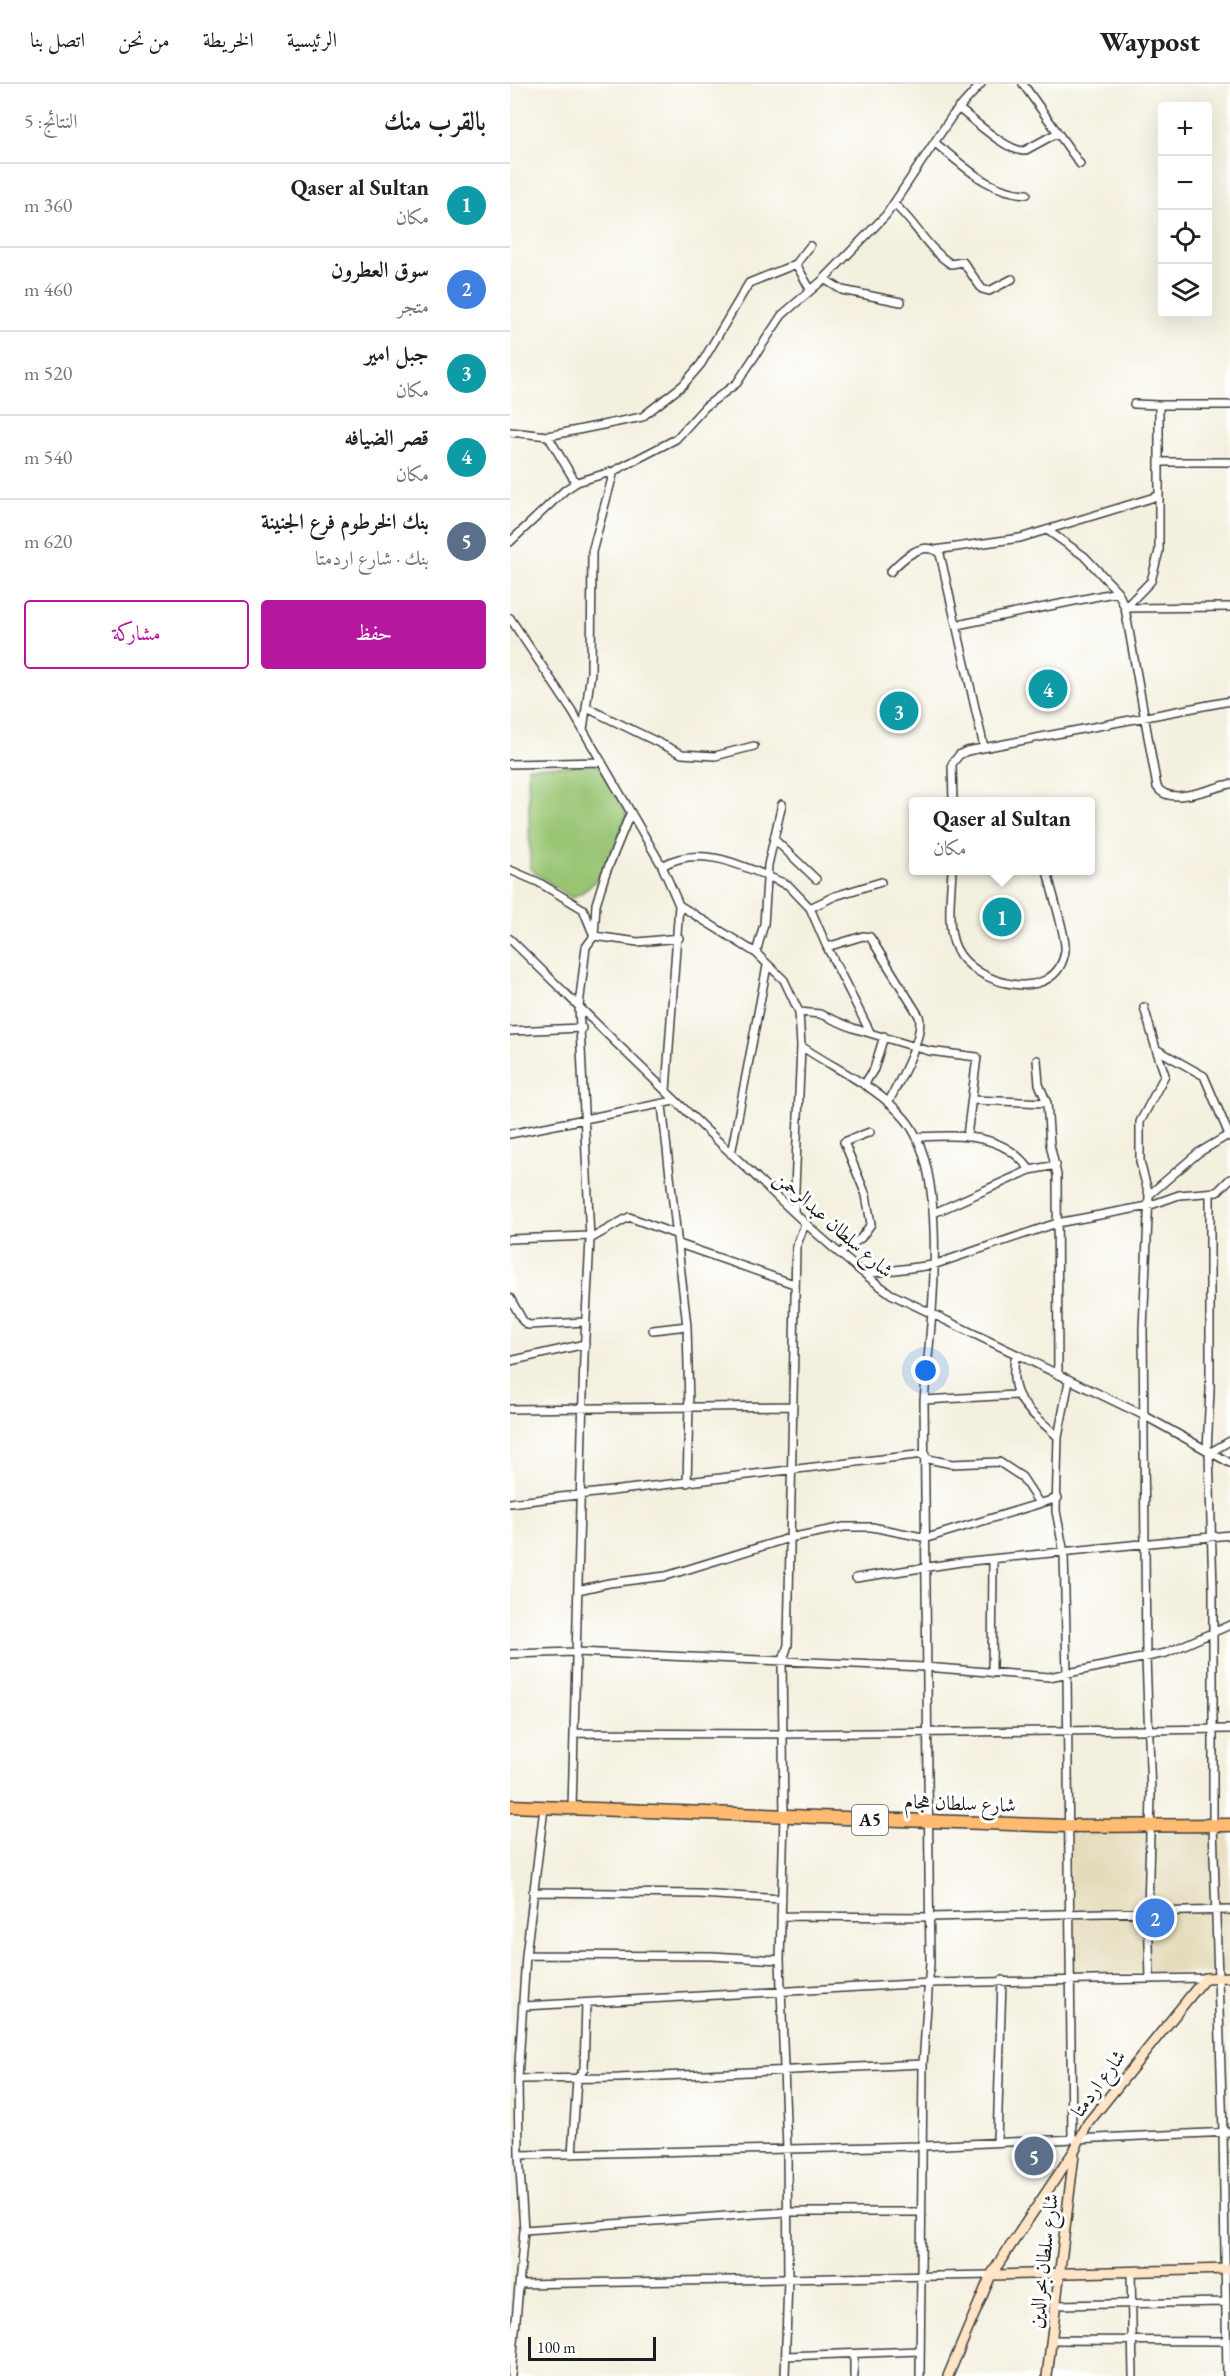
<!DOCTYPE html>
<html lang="ar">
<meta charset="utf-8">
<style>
:root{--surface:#fff;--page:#f6f6f6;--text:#202124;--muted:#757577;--line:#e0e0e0;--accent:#b5179e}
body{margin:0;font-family:"EB Garamond",Amiri,serif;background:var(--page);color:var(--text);direction:rtl}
.controls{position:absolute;right:18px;top:18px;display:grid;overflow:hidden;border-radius:6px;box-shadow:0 6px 24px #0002}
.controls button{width:54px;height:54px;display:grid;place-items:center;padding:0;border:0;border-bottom:2px solid var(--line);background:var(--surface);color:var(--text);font:30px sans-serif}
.scale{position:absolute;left:18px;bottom:15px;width:128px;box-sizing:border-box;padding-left:6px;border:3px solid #1c1c1c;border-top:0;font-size:16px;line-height:21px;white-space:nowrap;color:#1c1c1c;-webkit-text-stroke:4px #fff;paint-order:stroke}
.you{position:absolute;left:416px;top:1287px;width:21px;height:21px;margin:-15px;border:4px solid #fff;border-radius:50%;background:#1a73e8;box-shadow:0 0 0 9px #1a73e833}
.badge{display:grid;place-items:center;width:39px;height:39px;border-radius:50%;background:var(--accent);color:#fff;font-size:20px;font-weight:700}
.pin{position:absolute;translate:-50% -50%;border:3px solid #fff;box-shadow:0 2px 6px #0006}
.popup{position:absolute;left:399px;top:713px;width:186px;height:78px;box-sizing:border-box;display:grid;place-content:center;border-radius:6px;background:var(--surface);filter:drop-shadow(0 2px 4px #0005);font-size:20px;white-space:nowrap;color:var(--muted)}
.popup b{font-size:22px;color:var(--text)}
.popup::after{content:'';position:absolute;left:50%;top:100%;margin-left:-12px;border:12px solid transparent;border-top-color:var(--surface)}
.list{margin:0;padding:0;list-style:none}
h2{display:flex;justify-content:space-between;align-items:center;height:78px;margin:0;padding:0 24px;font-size:26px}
h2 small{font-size:20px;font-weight:400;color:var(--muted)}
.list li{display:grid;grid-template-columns:39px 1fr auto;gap:18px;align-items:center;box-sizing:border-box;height:84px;padding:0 24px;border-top:2px solid var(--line)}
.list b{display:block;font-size:22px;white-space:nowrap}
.list p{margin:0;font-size:20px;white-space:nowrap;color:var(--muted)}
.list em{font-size:20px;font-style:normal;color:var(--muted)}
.actions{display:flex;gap:12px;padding:18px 24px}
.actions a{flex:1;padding:14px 0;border:2px solid var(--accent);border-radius:6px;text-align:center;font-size:21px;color:var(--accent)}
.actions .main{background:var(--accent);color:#fff}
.icon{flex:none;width:33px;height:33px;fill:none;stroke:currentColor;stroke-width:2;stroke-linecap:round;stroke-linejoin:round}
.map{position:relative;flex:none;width:720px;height:2292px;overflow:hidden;direction:ltr}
header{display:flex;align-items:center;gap:36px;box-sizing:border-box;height:84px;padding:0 30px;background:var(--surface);border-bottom:2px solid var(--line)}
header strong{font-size:28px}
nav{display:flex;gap:33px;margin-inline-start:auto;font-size:21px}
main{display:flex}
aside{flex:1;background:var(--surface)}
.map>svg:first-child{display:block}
.built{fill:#e4dbba}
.green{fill:#99c573;stroke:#5a7048;stroke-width:1.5}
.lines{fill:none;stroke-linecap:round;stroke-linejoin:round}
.street-casing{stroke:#3c3c39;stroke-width:10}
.secondary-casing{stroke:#3c3c39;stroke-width:12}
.highway-casing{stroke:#3c3c39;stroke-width:15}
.street{stroke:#fff;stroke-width:7}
.secondary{stroke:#ffe4c6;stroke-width:9}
.highway{stroke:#febb71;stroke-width:12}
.labels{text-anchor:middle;stroke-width:6;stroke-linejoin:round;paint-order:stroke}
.shield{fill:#fff;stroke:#606060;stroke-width:1.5}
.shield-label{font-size:18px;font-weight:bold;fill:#1c1c1c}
.street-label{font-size:20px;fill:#1c1c1c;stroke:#fff}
</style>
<header>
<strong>Waypost</strong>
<nav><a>الرئيسية</a><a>الخريطة</a><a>من نحن</a><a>اتصل بنا</a></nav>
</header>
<main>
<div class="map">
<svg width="720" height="2292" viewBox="0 0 720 2292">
<rect width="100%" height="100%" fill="#fff"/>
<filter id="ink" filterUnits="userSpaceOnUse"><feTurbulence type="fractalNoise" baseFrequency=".0167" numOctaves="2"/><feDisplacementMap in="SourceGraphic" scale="12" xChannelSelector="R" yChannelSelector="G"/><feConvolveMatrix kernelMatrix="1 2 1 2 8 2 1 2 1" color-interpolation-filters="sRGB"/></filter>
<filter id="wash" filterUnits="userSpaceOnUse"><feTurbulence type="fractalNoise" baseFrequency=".008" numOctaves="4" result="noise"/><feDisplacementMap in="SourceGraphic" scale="24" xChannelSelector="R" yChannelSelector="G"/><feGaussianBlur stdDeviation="1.35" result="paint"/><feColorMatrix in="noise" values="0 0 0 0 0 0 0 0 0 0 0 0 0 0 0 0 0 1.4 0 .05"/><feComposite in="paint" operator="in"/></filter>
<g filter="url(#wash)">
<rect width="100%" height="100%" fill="#f4f0df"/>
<path class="built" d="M559,1748H720V1889H561Z"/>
<path class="green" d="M89,681L117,732C103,764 95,801 61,814L20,785L18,683Z"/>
</g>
<g filter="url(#ink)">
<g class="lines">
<g class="street-casing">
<path id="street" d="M513,0L570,80
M448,24C464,36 495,66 514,67L547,49
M425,59C455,82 477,108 517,110
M384,120C406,139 416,164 441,180L453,178L472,205L479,207L502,195
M286,180L300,205
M314,195L332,206L391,218
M624,320L649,321V467L641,497L615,524L647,703C660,723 700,704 720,700
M649,321H720
M0,348L38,352L132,333L173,301L191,280L239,199L286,180L300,162
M38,352L66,399
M649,378H720
M537,446L574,472L608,508
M0,458L55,406L67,398L104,387L166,355L195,323L227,299L272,231L314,195L376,131L442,32L471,0
M425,466L510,454L648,412
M380,488C391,476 414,454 430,470L474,663
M0,534L62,627L152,782L169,821L156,1007
M447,541L608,508L615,524L720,523
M77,624L172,670L205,672L244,662
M73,646L81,588L82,468L104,387
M0,680L92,678
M443,718L442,680L449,671L457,667L720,617
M264,755L306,795
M152,782C192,758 239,785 278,801L300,824L317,863L360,948
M0,786L28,798L73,825L84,852L128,858L169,854
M442,786C441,809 436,843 446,864C464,902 547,922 555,867C557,853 540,804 537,786
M169,821L246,869L274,896L289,928L291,962L284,1128
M300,824L325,812L371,798
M0,855C80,933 159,1012 241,1088C286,1131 331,1174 381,1210L635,1332L720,1379
M317,863L353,852L360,853L409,932C415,952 388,1000 378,1019
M246,869L254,840L258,781L272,720
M634,923L646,965L694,992L720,1053
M289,928L310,930L343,944L419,967L467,973L457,1052
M0,947L72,944
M291,962C326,986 367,1002 395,1035C442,1090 420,1247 414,1316L420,1879L413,1980L410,2292
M527,976L529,1000L537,1019L540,1060L547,1091L548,1291
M354,1001L364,985L374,952
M463,1016L537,1019
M152,1021L177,1242L179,1322L177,1399
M0,1050L164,1017
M407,1053C449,1051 493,1048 520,1086
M221,1070L257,882
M639,1111L688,1069L720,1050
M424,1129L520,1086L546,1081
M0,1155L80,1152
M80,1155L119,1133L165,1150
M169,1160L284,1200
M330,1169L351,1154L361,1140L356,1111L334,1058L360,1048
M355,1190L423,1181L547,1139L638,1122L669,1111L707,1108L720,1095
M0,1214L13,1237L18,1241L76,1238
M143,1246L177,1242
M506,1270C496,1315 519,1325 548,1353
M0,1277L75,1260
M559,1297L548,1353L546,1427L554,1469L557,1590L562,2054
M414,1316L506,1311
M0,1325L282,1322
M697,1367L700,1306V1109
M0,1419L414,1370L418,1375L442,1380L489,1378L512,1393L529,1419
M346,1494L451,1478L720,1451
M68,1506L99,1499L156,1492L279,1454L334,1443H362L417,1454L548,1414
M0,1570L66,1568L415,1583L539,1593L656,1569L720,1541
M482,1589L483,1476
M65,1649L273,1650L720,1645
M62,1725L74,1272L80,1155L69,922L76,863L84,852L86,820L95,791L120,730
M23,1808L189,1810L272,1815
M271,1832L420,1833L720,1826
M16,1871L202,1872L270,1876
M640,1894L638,1828L641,1711L636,1573L633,1245L639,1111L630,1078V1038L655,991L646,965
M14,1922L420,1899L695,1894
M8,1995L108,1994L413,1980
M487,2058L492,1896
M62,2070L67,1995L74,1985L76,1920
M9,2071L412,2062L720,2048
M14,2146L277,2128H410
M621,2188L623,2292
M10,2200L481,2191
M545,2221L716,2218
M541,2256L716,2257
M344,2270V2292
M276,2272L409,2267
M1,2292L14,2146L9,2071L8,1995L16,1871L34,1724
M275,2292L278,2193L277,2065L270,1876L274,1732L272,1579L278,1561L286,1163L295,1140
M717,2292L713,2048L703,1741V1505L699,1369L720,1357"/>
</g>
<g class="secondary-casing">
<path id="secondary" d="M481,2191L720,2185
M438,2292L481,2191L564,2067L578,2039L695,1894L720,1893
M537,2292L564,2071"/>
</g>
<g class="highway-casing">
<path id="highway" d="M0,1722L557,1742L720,1741"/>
</g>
<use href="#street" class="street"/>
<use href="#secondary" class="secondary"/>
<use href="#highway" class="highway"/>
</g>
</g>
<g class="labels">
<rect class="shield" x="342" y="1721" width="36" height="30" rx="4.5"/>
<g class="shield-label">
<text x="360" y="1742">A5</text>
</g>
<g class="street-label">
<text transform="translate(324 1140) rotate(41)" y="7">شارع سلطان عبدالرحمن</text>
<text transform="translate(450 1719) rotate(2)" y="7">شارع سلطان هجام</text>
<text transform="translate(588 1999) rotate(-54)" y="7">شارع اردمتا</text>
<text transform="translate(533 2177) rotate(-83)" y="7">شارع سلطان بحرالدين</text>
</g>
</g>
</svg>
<div class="controls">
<button>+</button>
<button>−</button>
<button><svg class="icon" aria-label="locate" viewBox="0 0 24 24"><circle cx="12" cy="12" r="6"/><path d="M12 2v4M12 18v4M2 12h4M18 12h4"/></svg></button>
<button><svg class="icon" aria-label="layers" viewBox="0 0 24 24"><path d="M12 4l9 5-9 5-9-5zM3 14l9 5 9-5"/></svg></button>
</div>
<div class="scale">100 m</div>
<div class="you"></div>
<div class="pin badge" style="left:492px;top:833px;background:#0f9aa8">1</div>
<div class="popup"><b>Qaser al Sultan</b>مكان</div>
<div class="pin badge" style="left:645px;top:1834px;background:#3f7fe0">2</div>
<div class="pin badge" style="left:389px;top:627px;background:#0f9aa8">3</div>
<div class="pin badge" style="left:538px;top:605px;background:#0f9aa8">4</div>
<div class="pin badge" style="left:524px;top:2072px;background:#5c6f8a">5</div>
</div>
<aside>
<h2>بالقرب منك<small>النتائج: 5</small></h2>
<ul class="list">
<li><span class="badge" style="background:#0f9aa8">1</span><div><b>Qaser al Sultan</b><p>مكان</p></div><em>360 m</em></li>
<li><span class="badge" style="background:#3f7fe0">2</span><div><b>سوق العطرون</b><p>متجر</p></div><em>460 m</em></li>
<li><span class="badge" style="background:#0f9aa8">3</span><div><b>جبل امير</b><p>مكان</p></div><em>520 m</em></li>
<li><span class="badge" style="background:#0f9aa8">4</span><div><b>قصر الضيافه</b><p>مكان</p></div><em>540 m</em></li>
<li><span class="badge" style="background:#5c6f8a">5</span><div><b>بنك الخرطوم فرع الجنينة</b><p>بنك · شارع اردمتا</p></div><em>620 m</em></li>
</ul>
<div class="actions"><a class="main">حفظ</a><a>مشاركة</a></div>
</aside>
</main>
